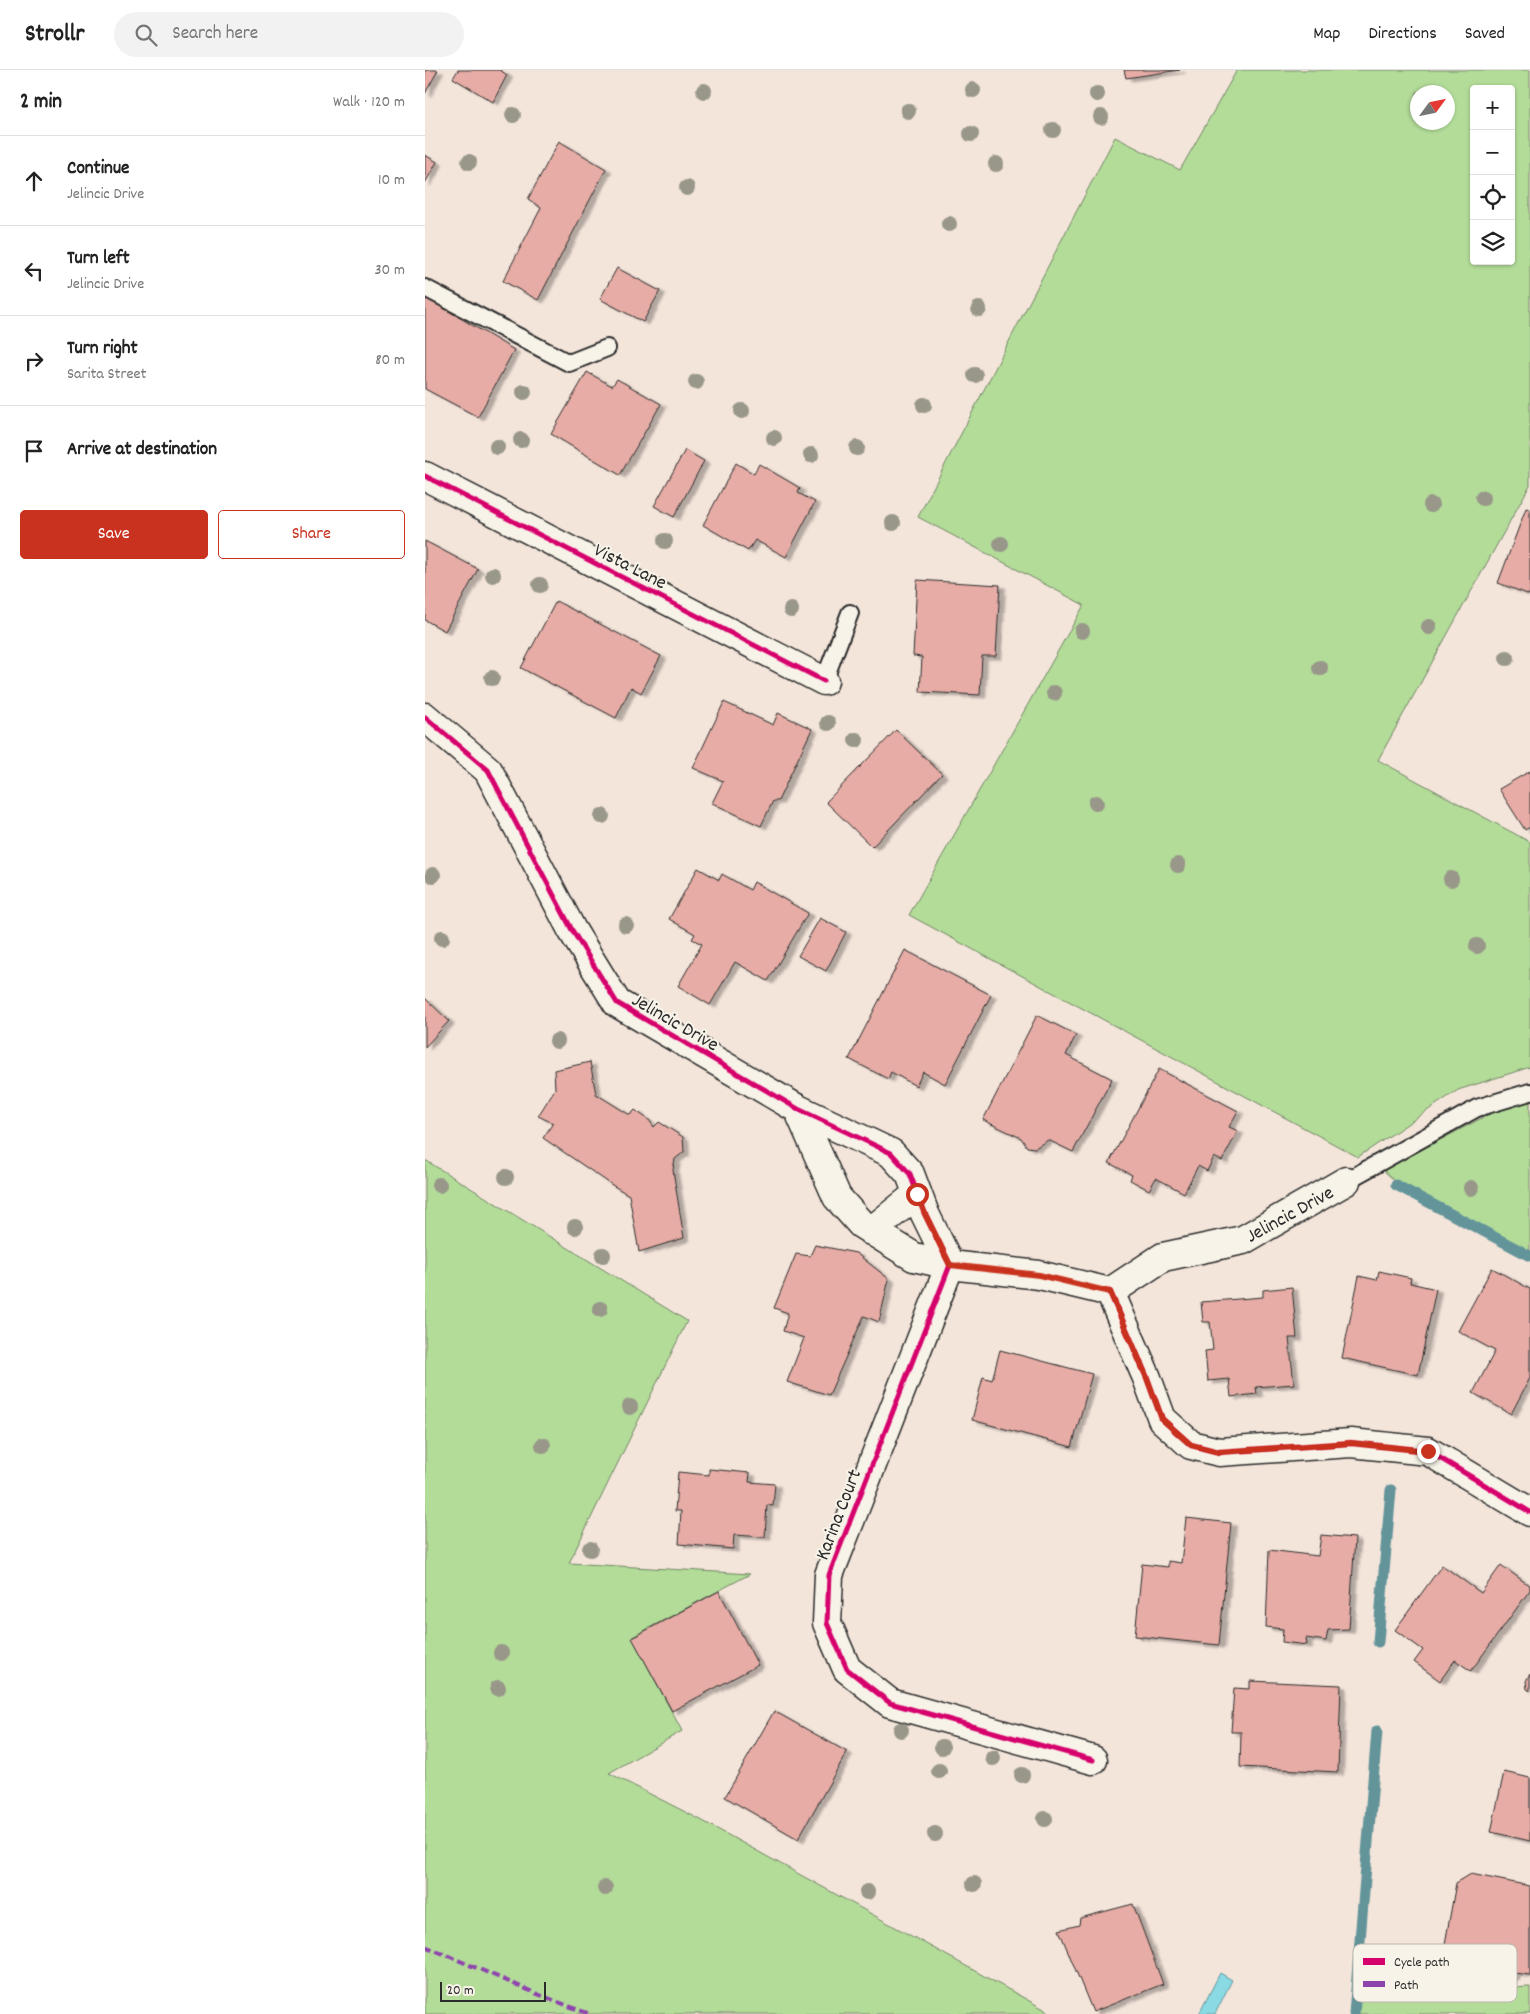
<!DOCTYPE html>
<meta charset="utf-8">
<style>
:root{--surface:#fff;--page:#f2f2f2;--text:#222;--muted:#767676;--line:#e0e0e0;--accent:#c8321e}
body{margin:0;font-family:Dekko,sans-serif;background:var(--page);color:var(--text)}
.controls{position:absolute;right:15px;top:15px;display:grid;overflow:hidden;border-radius:5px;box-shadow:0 1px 4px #0004}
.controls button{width:45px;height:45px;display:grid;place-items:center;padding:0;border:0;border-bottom:1px solid var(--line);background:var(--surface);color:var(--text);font:25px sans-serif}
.compass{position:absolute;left:985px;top:15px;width:45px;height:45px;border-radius:50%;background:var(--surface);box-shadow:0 1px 4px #0004;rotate:57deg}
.scale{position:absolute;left:15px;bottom:12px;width:106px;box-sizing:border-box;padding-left:5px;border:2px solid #2b2b2b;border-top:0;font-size:14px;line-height:18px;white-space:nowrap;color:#2b2b2b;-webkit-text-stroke:4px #f7f3e8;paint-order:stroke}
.stop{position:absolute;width:15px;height:15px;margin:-11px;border:4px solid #c8321e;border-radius:50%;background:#fff}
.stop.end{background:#c8321e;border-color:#fff;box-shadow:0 1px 5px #0008}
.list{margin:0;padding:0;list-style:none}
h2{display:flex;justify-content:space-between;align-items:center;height:65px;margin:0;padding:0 20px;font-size:21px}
h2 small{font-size:16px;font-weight:400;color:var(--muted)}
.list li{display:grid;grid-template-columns:32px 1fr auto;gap:15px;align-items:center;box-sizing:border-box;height:90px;padding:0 20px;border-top:1px solid var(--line)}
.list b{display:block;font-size:19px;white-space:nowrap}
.list p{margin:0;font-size:16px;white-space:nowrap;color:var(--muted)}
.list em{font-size:16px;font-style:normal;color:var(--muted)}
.actions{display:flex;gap:10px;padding:15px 20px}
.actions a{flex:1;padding:11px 0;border:1px solid var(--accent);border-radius:5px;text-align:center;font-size:18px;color:var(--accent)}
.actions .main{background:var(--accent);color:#fff}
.icon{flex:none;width:28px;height:28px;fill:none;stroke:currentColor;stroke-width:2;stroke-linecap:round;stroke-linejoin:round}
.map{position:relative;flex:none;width:1105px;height:1944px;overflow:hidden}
header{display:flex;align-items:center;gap:30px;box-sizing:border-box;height:70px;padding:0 25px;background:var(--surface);border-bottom:1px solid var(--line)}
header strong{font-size:24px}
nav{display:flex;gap:28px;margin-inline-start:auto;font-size:18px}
.search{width:350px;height:45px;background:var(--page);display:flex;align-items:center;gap:12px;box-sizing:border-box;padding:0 18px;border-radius:28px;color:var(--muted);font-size:19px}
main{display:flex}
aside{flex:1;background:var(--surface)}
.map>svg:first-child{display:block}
.green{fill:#b3dc99;stroke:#6f8462;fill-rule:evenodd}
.water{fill:#89dae3;stroke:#639499}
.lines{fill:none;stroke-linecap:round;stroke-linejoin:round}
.stream{stroke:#639499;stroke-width:11}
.building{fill:#e6aca5;stroke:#2b2b2b;filter:url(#shadow)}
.lane-casing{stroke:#2b2b2b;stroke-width:20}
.street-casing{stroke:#2b2b2b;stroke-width:31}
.lane{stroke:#f7f3e8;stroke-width:16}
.street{stroke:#f7f3e8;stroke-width:28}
.quiet{stroke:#8e44ad;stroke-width:4;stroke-dasharray:8 4;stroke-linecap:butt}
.cycleway-casing{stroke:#f7f3e8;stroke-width:8}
.cycleway{stroke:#d6006c;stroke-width:5}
.tree{fill:#989789}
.route{stroke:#c8321e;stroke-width:6}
.labels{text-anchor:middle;stroke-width:4;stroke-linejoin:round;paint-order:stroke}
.street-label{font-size:20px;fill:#2b2b2b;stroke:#f7f3e8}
.key{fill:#f7f3e8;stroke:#bab7af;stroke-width:1}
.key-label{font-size:14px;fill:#2b2b2b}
</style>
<header>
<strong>Strollr</strong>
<div class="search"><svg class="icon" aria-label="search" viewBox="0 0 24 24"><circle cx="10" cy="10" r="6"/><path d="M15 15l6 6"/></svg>Search here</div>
<nav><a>Map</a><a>Directions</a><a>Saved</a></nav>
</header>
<main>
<aside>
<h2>2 min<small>Walk · 120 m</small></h2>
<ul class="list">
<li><svg class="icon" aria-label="ahead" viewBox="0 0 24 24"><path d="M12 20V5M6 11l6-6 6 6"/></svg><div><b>Continue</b><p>Jelincic Drive</p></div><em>10 m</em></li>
<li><svg class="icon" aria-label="left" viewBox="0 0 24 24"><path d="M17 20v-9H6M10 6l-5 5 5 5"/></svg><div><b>Turn left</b><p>Jelincic Drive</p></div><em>30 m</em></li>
<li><svg class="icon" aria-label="right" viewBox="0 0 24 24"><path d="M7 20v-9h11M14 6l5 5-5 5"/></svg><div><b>Turn right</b><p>Sarita Street</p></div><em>80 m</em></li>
<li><svg class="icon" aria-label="arrive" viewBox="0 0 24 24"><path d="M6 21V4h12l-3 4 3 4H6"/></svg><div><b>Arrive at destination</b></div></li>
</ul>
<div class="actions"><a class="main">Save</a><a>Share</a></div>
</aside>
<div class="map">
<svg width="1105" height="1944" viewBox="0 0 1105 1944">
<defs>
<filter id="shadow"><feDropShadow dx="5.5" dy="3" stdDeviation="1" flood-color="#0004"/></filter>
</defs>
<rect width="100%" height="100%" fill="#f4e5db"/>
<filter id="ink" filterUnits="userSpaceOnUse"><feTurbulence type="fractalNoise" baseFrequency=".02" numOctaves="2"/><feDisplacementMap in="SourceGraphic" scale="10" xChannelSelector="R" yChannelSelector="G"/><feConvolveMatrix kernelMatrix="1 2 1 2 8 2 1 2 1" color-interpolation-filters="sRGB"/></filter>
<g filter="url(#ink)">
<path class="green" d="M812,0H1105V415L953,690L1105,772V997L1033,1020L933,1087L484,845L659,535L493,447L690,67L755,100ZM1049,19H1086V191H1049ZM1022,22V52H992V22Z
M1105,1031V1182L970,1111L958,1100L1074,1039Z
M0,1090L262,1251L144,1493L325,1504L207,1567L257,1661L184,1703L274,1749L628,1944H0Z
M1105,1917V1944H929L930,1924Z"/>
<path class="water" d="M795,1903L807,1910L790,1944H774Z"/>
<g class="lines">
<path class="stream" d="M971,1115L1105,1186
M953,1572L966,1420
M929,1944L952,1661"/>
</g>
<path class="building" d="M0,0H13L0,24Z
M33,0H75L82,5L68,32L28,8Z
M699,0H755L701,8Z
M134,71L181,99L113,230L78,211L116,138L103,129Z
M0,85L12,92L0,113Z
M192,198L235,221L218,252L175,229Z
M0,227L89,280L53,347L0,319Z
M162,302L187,316L192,309L236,334L195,405L126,364Z
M260,380L279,391L249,447L229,436Z
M311,393L329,404L334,394L375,418L373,423L390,432L361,487L330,470L323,481L278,455Z
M1101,438L1105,439V525L1073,513Z
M0,471L53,499L20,561L0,550Z
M492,510L575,515L571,586H557L555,625L495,622L497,587L488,586Z
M131,531L236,586L216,623L206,617L191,648L96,598Z
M299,632L348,655L353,643L387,659L353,731H348L336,756L287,733L298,711L268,698Z
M471,660L517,704L447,777L401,732Z
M1105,701V757L1100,760L1074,719Z
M273,798L294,810L297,804L325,820L329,812L383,843L343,911L310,892L285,935L253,916L277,874L267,869L270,864L244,849Z
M395,848L421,862L401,901L373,886Z
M480,880L566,925L520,1014L498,1002L491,1016L466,1002L463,1009L424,989Z
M0,928L24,951L0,977Z
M612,945L651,965L641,985L687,1009L648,1082L623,1070L610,1078L602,1077L596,1068L558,1050Z
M165,992L171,1024L205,1045L210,1040L224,1050L229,1057L234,1052L258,1067L259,1082L250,1089L248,1100L259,1168L214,1182L204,1125L187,1115L118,1068L128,1053L113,1046L130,1019L129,1000Z
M734,999L813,1041L804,1057L813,1061L797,1091L789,1087L782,1101L773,1096L759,1123L731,1108L724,1120L705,1110L707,1105L684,1093Z
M390,1175L431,1183L464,1209L454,1252L439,1246L404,1325L362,1312L379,1268L358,1261L363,1243L349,1238L371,1184L385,1186Z
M1067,1198L1105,1219V1308L1086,1344L1048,1323L1070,1281L1033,1261Z
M954,1201L986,1208L985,1213L1011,1219L993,1305L917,1288L934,1206L952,1210Z
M867,1217L872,1268H864L869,1314L831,1317L832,1324L806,1327L804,1309L783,1311L780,1281L788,1280L785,1252H778L776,1232L838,1227V1220Z
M575,1280L667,1304L647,1377L547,1350L558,1307L567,1310Z
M284,1399L325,1403L324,1412L350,1414L348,1436L342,1435L340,1467L309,1465L308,1479L254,1474L256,1441H250L253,1402L284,1405Z
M761,1448L806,1453L794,1575L710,1566L717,1494L743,1497V1491L756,1493Z
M896,1465L930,1468L924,1559L903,1560L901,1571L881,1568L882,1575L857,1572L858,1559L841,1557L844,1480L893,1486Z
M1017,1495L1056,1523L1076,1495L1105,1516V1520L1046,1601L1030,1590L1015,1611L989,1592L998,1580L970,1560Z
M294,1521L333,1595L247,1641L207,1568Z
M1105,1604V1621L1102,1619L1101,1611Z
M825,1611L916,1615L913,1702L815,1697L816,1662H806L809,1618L825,1619Z
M349,1641L422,1682L373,1769L300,1727Z
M1079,1702L1105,1708V1771L1066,1762Z
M1046,1804L1105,1816V1905L1089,1903L1088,1908L1057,1902L1054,1909L1017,1902L1016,1896L1031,1813Z
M708,1834L738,1914L668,1942L634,1860L654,1855L655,1848Z"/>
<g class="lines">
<g class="lane-casing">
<path id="lane" d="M0,218L144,293L182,278
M399,611L425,543
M921,1111L1052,1038L1105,1022"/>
</g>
<g class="street-casing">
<path id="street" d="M0,406L399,611
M0,647L63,700L147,860L192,933L373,1039L466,1083L485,1104L500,1144L525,1195
M373,1039L412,1127L436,1154L489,1187L525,1195L614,1205L685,1222L738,1187L818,1170L921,1111
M446,1161L492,1124
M525,1195L404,1505L402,1553L422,1599L465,1633L668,1690
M685,1222L722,1308L737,1349L766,1375L794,1382L926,1373L1003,1381L1105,1442"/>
</g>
<use href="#lane" class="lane"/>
<use href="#street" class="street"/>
<path class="quiet" d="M0,1876L115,1925L165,1944"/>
<g class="cycleway-casing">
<path id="cycleway" d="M0,406L399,611
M0,647L63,700L147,860L192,933L373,1039L466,1083L485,1104L500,1144L525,1195L404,1505L402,1553L422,1599L465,1633L668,1690
M685,1222L722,1308L737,1349L766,1375L794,1382L926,1373L1003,1381L1105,1442"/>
</g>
<use href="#cycleway" class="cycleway"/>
</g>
<g class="tree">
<circle cx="548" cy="20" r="8"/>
<circle cx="279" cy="21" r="8"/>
<circle cx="672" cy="24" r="8"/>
<circle cx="483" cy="41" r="8"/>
<circle cx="88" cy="45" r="8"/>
<circle cx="676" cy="47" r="8"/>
<circle cx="628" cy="60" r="8"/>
<circle cx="546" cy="64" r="8"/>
<circle cx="44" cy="92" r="8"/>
<circle cx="571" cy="94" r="8"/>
<circle cx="262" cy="118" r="8"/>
<circle cx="524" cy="154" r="8"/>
<circle cx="554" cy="239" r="8"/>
<circle cx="550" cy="305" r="8"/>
<circle cx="271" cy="312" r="8"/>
<circle cx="99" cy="322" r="8"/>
<circle cx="499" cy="335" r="8"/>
<circle cx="317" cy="341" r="8"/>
<circle cx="349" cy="368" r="8"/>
<circle cx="96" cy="370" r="8"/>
<circle cx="72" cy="377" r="8"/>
<circle cx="432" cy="378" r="8"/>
<circle cx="386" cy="385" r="8"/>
<circle cx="1058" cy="428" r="8"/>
<circle cx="1006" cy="435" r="8"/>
<circle cx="468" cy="453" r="8"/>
<circle cx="240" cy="471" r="8"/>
<circle cx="576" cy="474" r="8"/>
<circle cx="68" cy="505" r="8"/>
<circle cx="115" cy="515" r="8"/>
<circle cx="366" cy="540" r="8"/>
<circle cx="1004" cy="557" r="8"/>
<circle cx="657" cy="561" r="8"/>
<circle cx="1082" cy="588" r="8"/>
<circle cx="895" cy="598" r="8"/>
<circle cx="67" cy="608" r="8"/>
<circle cx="629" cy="623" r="8"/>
<circle cx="403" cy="653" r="8"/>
<circle cx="431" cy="670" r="8"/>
<circle cx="671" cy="733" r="8"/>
<circle cx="177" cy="746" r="8"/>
<circle cx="753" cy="795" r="8"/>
<circle cx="8" cy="805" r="8"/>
<circle cx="1026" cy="809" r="8"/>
<circle cx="201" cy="855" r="8"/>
<circle cx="17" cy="868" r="8"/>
<circle cx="1052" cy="876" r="8"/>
<circle cx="132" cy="971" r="8"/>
<circle cx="81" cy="1107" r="8"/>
<circle cx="14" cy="1115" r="8"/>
<circle cx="1046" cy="1118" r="8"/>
<circle cx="150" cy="1157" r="8"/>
<circle cx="178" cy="1185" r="8"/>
<circle cx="175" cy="1239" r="8"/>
<circle cx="205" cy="1337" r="8"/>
<circle cx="118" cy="1375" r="8"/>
<circle cx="165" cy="1479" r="8"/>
<circle cx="76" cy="1583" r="8"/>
<circle cx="73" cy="1618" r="8"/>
<circle cx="476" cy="1660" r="8"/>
<circle cx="517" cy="1677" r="8"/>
<circle cx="568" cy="1688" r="8"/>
<circle cx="514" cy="1701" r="8"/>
<circle cx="597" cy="1705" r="8"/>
<circle cx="620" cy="1749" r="8"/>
<circle cx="510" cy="1764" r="8"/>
<circle cx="549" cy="1814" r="8"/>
<circle cx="180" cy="1818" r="8"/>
<circle cx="442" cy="1822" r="8"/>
</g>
</g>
<g class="lines" filter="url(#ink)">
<path class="route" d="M492,1124L500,1144L525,1195L614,1205L685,1222L722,1308L737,1349L766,1375L794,1382L926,1373L1003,1381"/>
</g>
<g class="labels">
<g class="street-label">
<text transform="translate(206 495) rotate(27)" y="7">Vista Lane</text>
<text transform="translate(251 951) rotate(30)" y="7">Jelincic Drive</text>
<text transform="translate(864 1143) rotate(-29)" y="7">Jelincic Drive</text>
<text transform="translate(412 1444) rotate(-69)" y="7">Karina Court</text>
</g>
</g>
<rect x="928" y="1874" width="164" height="58" rx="8" class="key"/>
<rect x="938" y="1888" width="22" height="7" fill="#d6006c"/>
<rect x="938" y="1911" width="22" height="6" fill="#8e44ad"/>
<g class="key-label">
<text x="969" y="1896">Cycle path</text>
<text x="969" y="1919">Path</text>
</g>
</svg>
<div class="controls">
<button>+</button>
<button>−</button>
<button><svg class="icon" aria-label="locate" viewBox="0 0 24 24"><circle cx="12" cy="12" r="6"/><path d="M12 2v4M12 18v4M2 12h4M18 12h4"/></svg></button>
<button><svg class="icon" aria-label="layers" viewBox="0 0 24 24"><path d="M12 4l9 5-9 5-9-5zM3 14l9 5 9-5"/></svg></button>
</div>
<svg class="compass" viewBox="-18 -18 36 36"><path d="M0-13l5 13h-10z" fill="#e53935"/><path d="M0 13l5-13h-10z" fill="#767676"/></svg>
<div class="scale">20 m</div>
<div class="stop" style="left:492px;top:1124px"></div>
<div class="stop end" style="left:1003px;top:1381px"></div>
</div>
</main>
